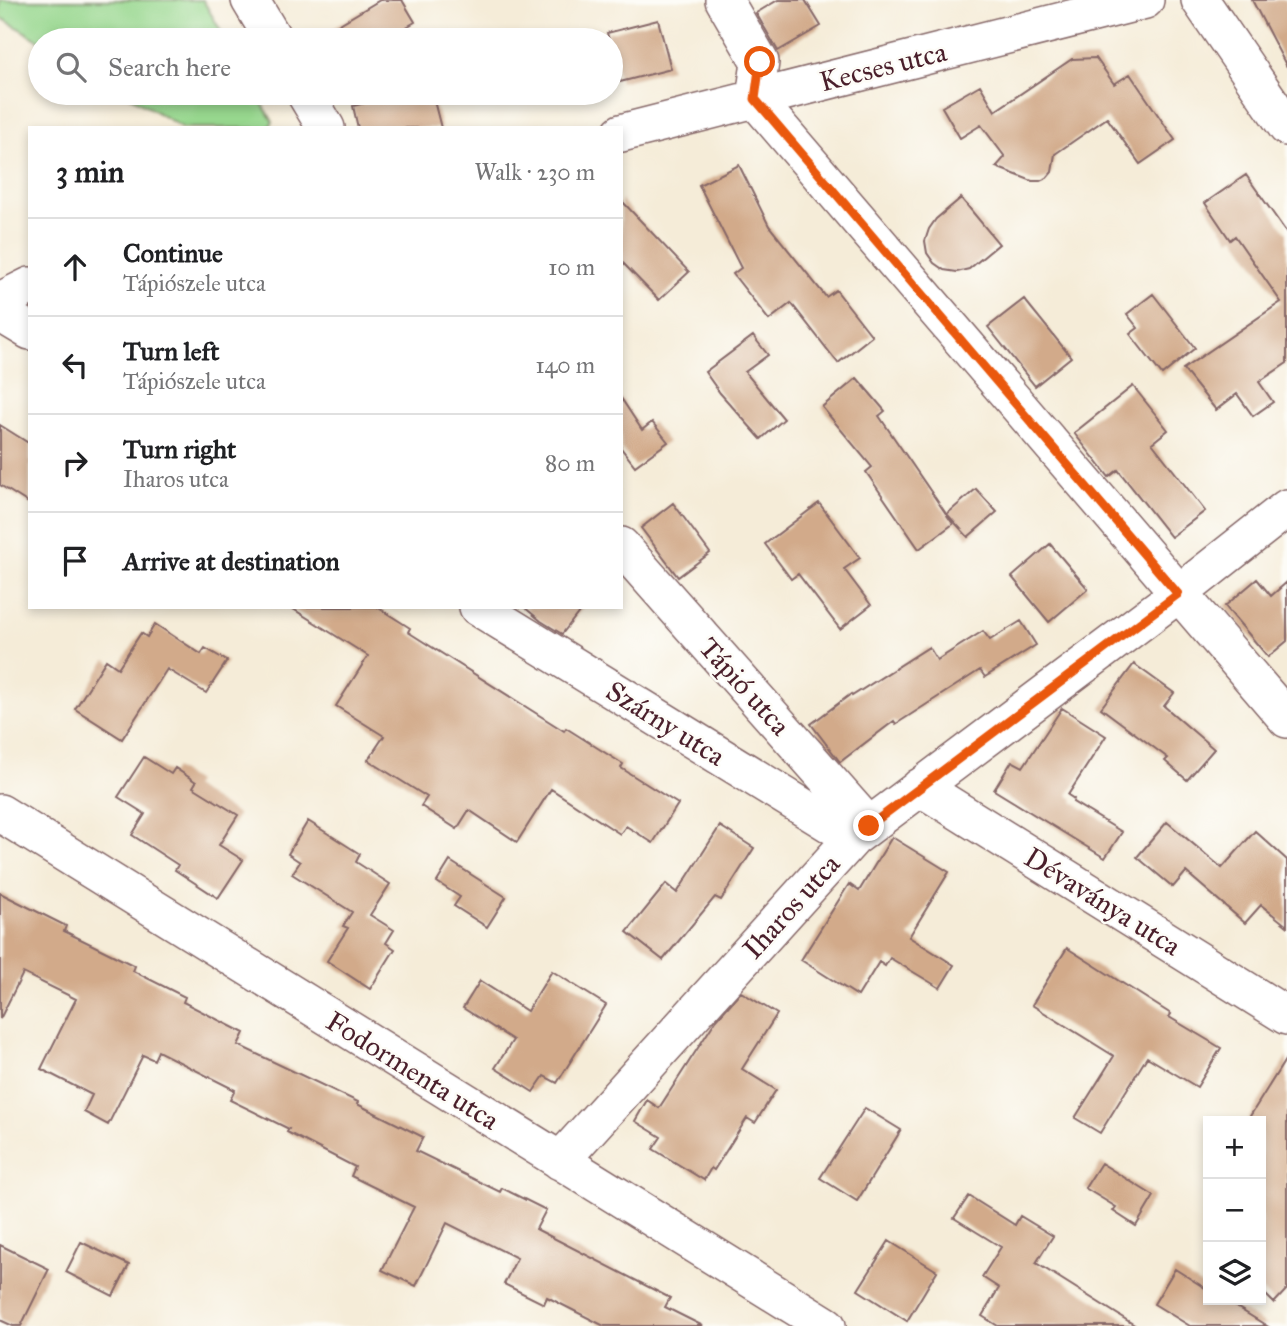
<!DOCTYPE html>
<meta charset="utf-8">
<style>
:root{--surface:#fff;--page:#f2f2f2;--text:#202124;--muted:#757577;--line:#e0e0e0}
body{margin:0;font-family:"IM FELL Great Primer",serif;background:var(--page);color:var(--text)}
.controls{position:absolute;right:21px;bottom:21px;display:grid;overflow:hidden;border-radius:0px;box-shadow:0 4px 10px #0003}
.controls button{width:63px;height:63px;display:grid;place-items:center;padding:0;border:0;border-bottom:2px solid var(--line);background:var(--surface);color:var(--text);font:35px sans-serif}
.stop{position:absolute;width:21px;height:21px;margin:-16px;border:5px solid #ea580c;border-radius:50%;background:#fff}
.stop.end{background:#ea580c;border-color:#fff;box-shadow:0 2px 7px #0008}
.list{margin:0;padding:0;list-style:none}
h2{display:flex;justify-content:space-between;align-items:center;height:91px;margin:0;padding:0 28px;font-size:30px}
h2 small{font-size:23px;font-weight:400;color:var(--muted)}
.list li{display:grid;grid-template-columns:46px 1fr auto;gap:21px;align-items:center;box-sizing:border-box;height:98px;padding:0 28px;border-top:2px solid var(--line)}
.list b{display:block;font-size:26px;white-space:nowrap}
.list p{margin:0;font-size:23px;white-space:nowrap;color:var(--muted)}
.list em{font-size:23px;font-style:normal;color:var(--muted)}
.icon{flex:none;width:38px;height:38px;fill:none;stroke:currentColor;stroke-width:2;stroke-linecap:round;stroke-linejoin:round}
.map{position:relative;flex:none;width:1287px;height:1326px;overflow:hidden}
.search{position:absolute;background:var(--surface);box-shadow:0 4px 10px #0003;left:28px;top:28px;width:595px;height:77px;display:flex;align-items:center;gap:18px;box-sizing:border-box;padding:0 24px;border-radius:38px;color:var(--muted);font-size:26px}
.panel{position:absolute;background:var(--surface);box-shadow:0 4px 10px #0003;left:28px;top:126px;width:595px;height:483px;border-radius:0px}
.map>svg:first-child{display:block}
.green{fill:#97d78e;stroke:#707b5c;stroke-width:2}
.building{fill:#d2aa8a}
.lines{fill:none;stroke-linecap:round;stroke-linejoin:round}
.minor-casing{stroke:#866768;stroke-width:40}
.minor{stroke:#fff;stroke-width:37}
.route{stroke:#ea580c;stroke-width:9}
.labels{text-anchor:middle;stroke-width:5;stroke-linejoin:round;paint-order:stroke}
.street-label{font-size:28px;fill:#4a1f2b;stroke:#fdfcf7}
</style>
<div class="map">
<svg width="1287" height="1326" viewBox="0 0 1287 1326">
<rect width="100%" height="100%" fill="#fdfcf7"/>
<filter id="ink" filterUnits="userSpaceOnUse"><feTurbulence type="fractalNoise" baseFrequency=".0143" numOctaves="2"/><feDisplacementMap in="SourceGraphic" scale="14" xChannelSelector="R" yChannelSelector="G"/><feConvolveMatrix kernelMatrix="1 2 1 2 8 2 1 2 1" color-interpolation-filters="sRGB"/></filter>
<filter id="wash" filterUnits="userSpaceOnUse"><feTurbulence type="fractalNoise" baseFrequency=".00686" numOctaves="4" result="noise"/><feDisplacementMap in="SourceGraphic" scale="28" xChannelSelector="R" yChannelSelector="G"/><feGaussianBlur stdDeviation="1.57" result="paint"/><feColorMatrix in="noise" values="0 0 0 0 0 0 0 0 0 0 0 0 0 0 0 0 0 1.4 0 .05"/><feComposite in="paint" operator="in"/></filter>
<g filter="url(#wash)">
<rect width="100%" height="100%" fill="#f5ecd8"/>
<path class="green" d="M0,0H203L226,40L40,41L0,17Z
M125,93H256L273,122L268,128H183Z"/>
<g id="blocks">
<path class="building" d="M380,0H402L415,22L384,40H313Z
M778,0H805L821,26L778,51L756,13Z
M1252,0H1287V67Z
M658,20L671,69L620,82L611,47V40H609L607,33Z
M1096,58L1114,84L1130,74L1175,140L1140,164L1107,118L1055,154L1052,172L1047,178L1040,181H1032L996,167L1005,157L981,125L960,138L942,107L980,85L995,111L1072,59Z
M405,93H432L441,128H358L353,106Z
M739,165L769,226L826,297L836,290L872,336L838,363L791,303L769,320L733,274L741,268L699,185Z
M1246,175L1287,233V363L1259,382L1273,402L1253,416L1237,394L1216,410L1183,369L1281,302L1235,236L1230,240L1205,203Z
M961,198L999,244L969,269L957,272L944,270L934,263L927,253L925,241L929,229L936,219Z
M621,200L689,272L659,300L621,261Z
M1153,294L1195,348L1162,375L1130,334L1138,328L1127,314Z
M1024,299L1071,357L1035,386L988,327Z
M753,336L768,355L745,372L784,419L761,439L720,393L705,372Z
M857,378L885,411L879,416L953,524L919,549L866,472L872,467L822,407Z
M1133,386L1168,430L1152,443L1205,511L1171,537L1118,470L1109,477L1074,433Z
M621,398L642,430L652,422L668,442L635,466L621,448Z
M0,425L30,444V504L0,485Z
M976,489L997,512L968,537L947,514Z
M673,503L710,553L678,577L641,528Z
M819,503L860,558L844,569L871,605L840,629L798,574L791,579L765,544Z
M1050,544L1088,589L1049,622L1012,577Z
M1257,579L1271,596L1287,582V641L1268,657L1225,606Z
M290,607H377L410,628L408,632L564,731L566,728L623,764L621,768L678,804L653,843L626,826L620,834L551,789L517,842L469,810L457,829L421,806L427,797L368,760L384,736L336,706L368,656Z
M524,607H583L562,634L541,621Z
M1021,621L1036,645L985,677L980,670L896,724L894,721L840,762L811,724L851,694L852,696L929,647L937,660L983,631L990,640Z
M155,624L201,654L205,648L227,661L206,693L167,669L122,739L75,709L106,660L118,668L141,633L147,637Z
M1134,664L1174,693L1164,706L1214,749L1187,780L1165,761L1168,758L1101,708Z
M1062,708L1106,736L1068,795L1074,799L1073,802L1122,832L1105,858L994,790L1012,761L1023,767Z
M144,757L171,774L175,768L196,782L193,787L238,815L219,845L243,860L218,898L175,870L178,865L132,835L145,814L118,797Z
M308,821L360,854L356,862L390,884L370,915L394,930L386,943L395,949L370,989L327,961L348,928L343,926L352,912L292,874L300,862L288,854Z
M1167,822L1222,868L1255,831L1287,860V926L1261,905L1245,923L1186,872L1173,887L1137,857Z
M720,826L754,848L721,900L715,897L663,960L627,932L666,884L677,893Z
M892,837L949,872L909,937L954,965L940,988L890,958L885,966L879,962L858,996L801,960L849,884L859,891Z
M450,861L506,897L487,927L454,906L460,897L437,882Z
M0,893L66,926L64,931L135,966L133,971L185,997L183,1002L244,1033L238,1045L358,1102L357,1104L423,1137L416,1151L500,1192L502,1188L546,1210L536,1229L670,1298L665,1307L703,1326H604L547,1297L544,1304L504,1284L517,1258L447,1223L416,1286L382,1270L414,1207L351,1176L355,1167L287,1132L289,1129L230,1100L235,1090L158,1051L154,1060L143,1055L108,1125L84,1112L92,1095L41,1069L76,999L23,973L0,1019Z
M1067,948L1171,1014L1169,1017L1221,1048L1197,1087L1147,1057L1100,1133L1075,1118L1114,1056L1032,1005Z
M552,971L606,1005L557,1083L544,1076L533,1092L495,1068L513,1040L463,1008L480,981L527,1011Z
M741,992L777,1014L742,1069L776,1090L755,1123L747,1118L714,1170L711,1168L704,1180L653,1149L661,1137L635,1121L647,1100L659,1108L716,1020Z
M1287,1057V1289L1274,1303L1261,1290V1121H1247Z
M865,1108L901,1130L857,1201L820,1178Z
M1101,1163L1154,1196L1136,1226L1113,1211L1116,1207L1085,1188Z
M969,1196L1015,1225L1020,1216L1053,1236L1036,1263L1136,1326H998L982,1316L999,1288L982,1277L1001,1247L954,1218Z
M889,1241L937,1271L907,1321L858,1290Z
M81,1242L129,1265L113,1296L66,1272Z
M0,1245L49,1269L21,1326H13L0,1320Z
M1175,1269L1208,1290V1300H1225L1267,1326H1190L1154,1304Z"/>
</g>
</g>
<g filter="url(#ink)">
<use href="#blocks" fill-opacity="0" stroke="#866768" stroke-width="2"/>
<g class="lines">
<g class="minor-casing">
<path id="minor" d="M250,0L274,40
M724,0L760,62L755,99L1287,719
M1200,0L1287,127
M305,93L326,128
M621,133L1145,0
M0,301L30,286
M0,313L30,331
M621,546L869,826
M478,607L853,838
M920,787L1287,1016
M0,813L827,1326
M560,1161L853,838L1178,594L1287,508"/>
</g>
<use href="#minor" class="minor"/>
</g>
</g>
<g class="lines" filter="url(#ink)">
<path class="route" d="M760,62L755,99L1178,594L869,826"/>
</g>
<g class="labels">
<g class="street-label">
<text transform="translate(883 66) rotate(-14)" y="10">Kecses utca</text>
<text transform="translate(745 686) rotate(48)" y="10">Tápió utca</text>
<text transform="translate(666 723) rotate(32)" y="10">Szárny utca</text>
<text transform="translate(1103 901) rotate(32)" y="10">Dévaványa utca</text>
<text transform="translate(791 906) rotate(-48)" y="10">Iharos utca</text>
<text transform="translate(413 1070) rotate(32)" y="10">Fodormenta utca</text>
</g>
</g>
</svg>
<div class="controls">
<button>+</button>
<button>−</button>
<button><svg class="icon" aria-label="layers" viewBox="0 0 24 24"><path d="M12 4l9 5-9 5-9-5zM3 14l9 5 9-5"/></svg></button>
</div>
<div class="stop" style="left:760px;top:62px"></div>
<div class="stop end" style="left:869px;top:826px"></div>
<div class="search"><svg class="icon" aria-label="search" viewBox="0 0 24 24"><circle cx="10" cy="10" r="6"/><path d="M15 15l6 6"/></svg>Search here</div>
<section class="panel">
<h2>3 min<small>Walk · 230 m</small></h2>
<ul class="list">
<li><svg class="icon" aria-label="ahead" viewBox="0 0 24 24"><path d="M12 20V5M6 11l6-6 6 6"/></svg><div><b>Continue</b><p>Tápiószele utca</p></div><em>10 m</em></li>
<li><svg class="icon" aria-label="left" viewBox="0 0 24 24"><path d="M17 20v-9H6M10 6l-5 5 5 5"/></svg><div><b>Turn left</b><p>Tápiószele utca</p></div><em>140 m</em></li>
<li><svg class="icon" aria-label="right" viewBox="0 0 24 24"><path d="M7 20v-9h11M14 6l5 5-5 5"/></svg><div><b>Turn right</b><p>Iharos utca</p></div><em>80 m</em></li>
<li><svg class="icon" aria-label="arrive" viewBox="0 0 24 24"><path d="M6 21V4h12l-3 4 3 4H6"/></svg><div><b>Arrive at destination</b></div></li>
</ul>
</section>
</div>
